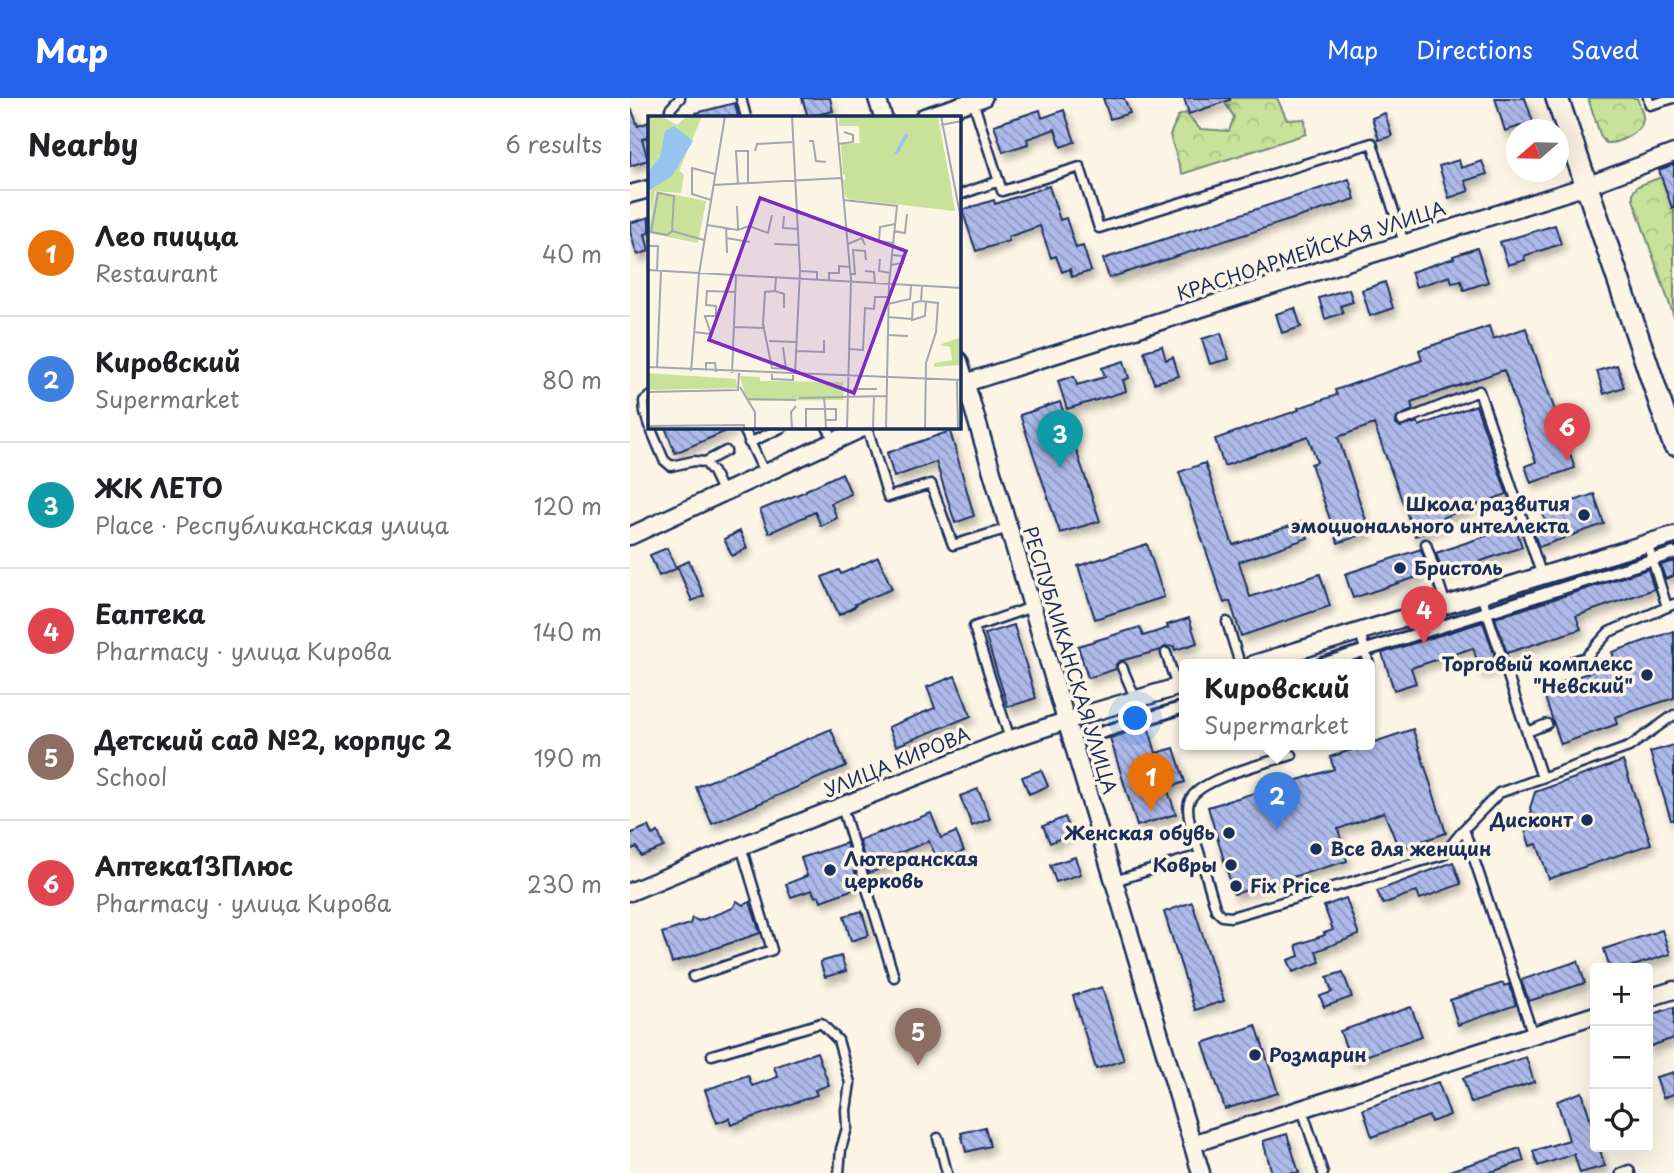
<!DOCTYPE html>
<meta charset="utf-8">
<style>
:root{--surface:#fff;--page:#f2f2f2;--text:#202124;--muted:#757577;--line:#e0e0e0;--accent:#2563eb}
body{margin:0;font-family:"Playpen Sans",sans-serif;background:var(--page);color:var(--text)}
.controls{position:absolute;right:21px;bottom:21px;display:grid;overflow:hidden;border-radius:7px;box-shadow:0 7px 28px #0002}
.controls button{width:63px;height:63px;display:grid;place-items:center;padding:0;border:0;border-bottom:2px solid var(--line);background:var(--surface);color:var(--text);font:35px sans-serif}
.compass{position:absolute;left:876px;top:21px;width:63px;height:63px;border-radius:50%;background:var(--surface);box-shadow:0 7px 28px #0002;rotate:250deg}
.you{position:absolute;left:506px;top:621px;width:24px;height:24px;margin:-18px;border:5px solid #fff;border-radius:50%;background:#1a73e8;box-shadow:0 0 0 10px #1a73e833}
.badge{display:grid;place-items:center;width:46px;height:46px;border-radius:50%;background:var(--accent);color:#fff;font-size:23px;font-weight:700}
.pin{position:absolute;translate:-50% -58px;filter:drop-shadow(0 2px 4px #0008)}
.pin::after{content:'';position:absolute;top:37px;width:24px;height:21px;background:inherit;clip-path:polygon(0 0,100% 0,50% 100%)}
.popup{position:absolute;left:549px;top:561px;width:196px;height:91px;box-sizing:border-box;display:grid;place-content:center;border-radius:7px;background:var(--surface);filter:drop-shadow(0 2px 5px #0005);font-size:23px;white-space:nowrap;color:var(--muted)}
.popup b{font-size:26px;color:var(--text)}
.popup::after{content:'';position:absolute;left:50%;top:100%;margin-left:-14px;border:14px solid transparent;border-top-color:var(--surface)}
.list{margin:0;padding:0;list-style:none}
h2{display:flex;justify-content:space-between;align-items:center;height:91px;margin:0;padding:0 28px;font-size:30px}
h2 small{font-size:23px;font-weight:400;color:var(--muted)}
.list li{display:grid;grid-template-columns:46px 1fr auto;gap:21px;align-items:center;box-sizing:border-box;height:126px;padding:0 28px;border-top:2px solid var(--line)}
.list b{display:block;font-size:26px;white-space:nowrap}
.list p{margin:0;font-size:23px;white-space:nowrap;color:var(--muted)}
.list em{font-size:23px;font-style:normal;color:var(--muted)}
.icon{flex:none;width:38px;height:38px;fill:none;stroke:currentColor;stroke-width:2;stroke-linecap:round;stroke-linejoin:round}
.map{position:relative;flex:none;width:1044px;height:1075px;overflow:hidden}
header{display:flex;align-items:center;gap:42px;box-sizing:border-box;height:98px;padding:0 35px;background:var(--accent);color:#fff}
header strong{font-size:33px}
nav{display:flex;gap:38px;margin-inline-start:auto;font-size:24px}
main{display:flex}
aside{flex:1;background:var(--surface)}
.map>svg:first-child{display:block}
.forest{fill:url(#forest-crowns);stroke:#72887c;stroke-width:2}
.building{fill:url(#building-back-hatch);stroke:#1b2f5e;stroke-width:2;filter:url(#shadow)}
.lines{fill:none;stroke-linecap:round;stroke-linejoin:round}
.service-casing{stroke:#1b2f5e;stroke-width:13}
.pedestrian-casing{stroke:#1b2f5e;stroke-width:16}
.minor-casing{stroke:#1b2f5e;stroke-width:21}
.secondary-casing{stroke:#1b2f5e;stroke-width:26}
.service{stroke:#fcf5e5;stroke-width:8}
.pedestrian{stroke:#fcf5e5;stroke-width:10}
.minor{stroke:#fcf5e5;stroke-width:16}
.secondary{stroke:#fcf5e5;stroke-width:21}
.poi-dot{fill:#1b2f5e;stroke:#fcf5e5;stroke-width:2.5}
.labels{text-anchor:middle;stroke-width:7;stroke-linejoin:round;paint-order:stroke}
.street-label{font-size:19px;fill:#1b2f5e;stroke:#fcf5e5}
.poi-label{font-size:19px;font-weight:bold;fill:#1b2f5e;stroke:#fcf5e5;text-anchor:end}
.inset-river{fill:none;stroke:#96c3f0;stroke-width:3.5}
.inset-road{fill:none;stroke:#a2a6af;stroke-width:2}
.view{fill:#7b2cbf;fill-opacity:0.15;stroke:#7b2cbf;stroke-width:3.5}
.inset-edge{fill:none;stroke:#1b2f5e;stroke-width:3.5}
</style>
<header>
<strong>Map</strong>
<nav><a>Map</a><a>Directions</a><a>Saved</a></nav>
</header>
<main>
<aside>
<h2>Nearby<small>6 results</small></h2>
<ul class="list">
<li><span class="badge" style="background:#e8710a">1</span><div><b>Лео пицца</b><p>Restaurant</p></div><em>40 m</em></li>
<li><span class="badge" style="background:#3f7fe0">2</span><div><b>Кировский</b><p>Supermarket</p></div><em>80 m</em></li>
<li><span class="badge" style="background:#0f9aa8">3</span><div><b>ЖК ЛЕТО</b><p>Place · Республиканская улица</p></div><em>120 m</em></li>
<li><span class="badge" style="background:#e0444e">4</span><div><b>Еаптека</b><p>Pharmacy · улица Кирова</p></div><em>140 m</em></li>
<li><span class="badge" style="background:#8d6e63">5</span><div><b>Детский сад №2, корпус 2</b><p>School</p></div><em>190 m</em></li>
<li><span class="badge" style="background:#e0444e">6</span><div><b>Аптека13Плюс</b><p>Pharmacy · улица Кирова</p></div><em>230 m</em></li>
</ul>
</aside>
<div class="map">
<svg width="1044" height="1075" viewBox="0 0 1044 1075">
<defs>
<pattern id="forest-crowns" width="20" height="18" patternUnits="userSpaceOnUse" patternTransform="scale(1.75)"><rect width="20" height="18" fill="#c8e299"/><path d="M2 6a3 3 0 1 1 6 0M12 15a3 3 0 1 1 6 0" fill="none" stroke="#abc286"/></pattern>
<pattern id="building-back-hatch" width="6" height="6" patternUnits="userSpaceOnUse" patternTransform="scale(1.75)"><rect width="6" height="6" fill="#aebaea"/><path d="M-1 5l2 2M0 0l6 6M5-1l2 2" fill="none" stroke="#8d98c1"/></pattern>
<filter id="shadow"><feDropShadow dx="3.5" dy="6" stdDeviation="3.5" flood-color="#0004"/></filter>
</defs>
<rect width="100%" height="100%" fill="#fcf5e5"/>
<filter id="ink" filterUnits="userSpaceOnUse"><feTurbulence type="fractalNoise" baseFrequency=".0143" numOctaves="2"/><feDisplacementMap in="SourceGraphic" scale="14" xChannelSelector="R" yChannelSelector="G"/><feConvolveMatrix kernelMatrix="1 2 1 2 8 2 1 2 1" color-interpolation-filters="sRGB"/></filter>
<g filter="url(#ink)">
<path class="forest" d="M596,0H647L657,22L675,21L676,36L552,76L540,37L548,18L556,15L570,31L599,33L604,19L594,3Z
M958,0H1007C1009,6 1014,16 1013,22C1012,35 986,46 976,45L971,39Z
M1044,74V219L1003,101V94L1008,88Z"/>
<path class="building" d="M172,0H200L203,13L178,19Z
M473,0H494L500,15L480,21Z
M554,0H600V2L559,16Z
M865,0H895L903,24L875,33Z
M105,5L108,19H67L66,15Z
M2,12L8,28L19,24V39L12,41L18,62L0,68V13Z
M410,12L412,20L434,12L445,44L431,49L425,31L397,41L398,46L373,54L364,27Z
M755,15L762,38L749,42L742,20Z
M829,62L831,70L852,63L857,76L835,83L839,93L819,100L809,68Z
M1044,66V109L1042,110L1029,72Z
M719,81L725,101L479,180L473,161Z
M419,88L430,122L436,120L446,150L453,148L461,173L442,179L440,171L432,174L426,158L421,160L410,128L378,139L379,143L346,153L332,112L364,102L365,106Z
M19,119V135L15,136L19,153L7,157L0,133V125Z
M925,127L931,146L894,158L895,162L878,167L870,144Z
M847,150L858,184L834,192L831,183L822,185L820,178L786,189L781,174L824,160L823,158Z
M755,184L763,210L740,218L732,192Z
M719,191L723,204L710,208L713,215L695,221L689,200Z
M665,210L671,229L652,235L646,216Z
M859,228L863,241L896,230L945,370L901,385L895,368L906,364L874,272L781,304L783,312L767,319L766,326L770,329L788,324L789,328L846,307L877,396L811,420L814,427L785,438L744,326L708,339L740,434L708,445L681,366L687,364L678,338L594,368L585,341L669,312L668,310L707,297L705,292L792,262L789,252Z
M591,235L599,261L580,266L572,241Z
M532,248L536,262L543,259L549,278L524,285L514,253Z
M494,263L499,280L493,282L496,293L437,311L428,283L444,278L447,287L475,279L472,270Z
M987,267L994,289L974,296L967,273Z
M430,304L470,423L430,435L390,317Z
M35,329H106L45,355Z
M320,333L344,418L325,425L306,364L264,379L257,355Z
M575,365L603,447L672,424L678,440L609,464L620,499L690,476L700,508L611,538L600,503L594,505L549,374Z
M212,375L221,396L201,405L207,420L191,428L185,414L139,435L130,412L176,393V392Z
M964,396L974,426L909,449L904,436L918,431L912,414Z
M885,428L892,449L813,476L806,455Z
M110,433L117,450L102,458L94,441Z
M517,446L534,499L465,521L448,468Z
M37,450L46,471L29,478L20,457Z
M791,451L799,475L723,500L715,476Z
M248,459L262,491L225,506L226,508L209,517L192,479L209,472L211,476Z
M59,463L74,498L62,503L47,468Z
M1044,463V478L1035,481L1031,467Z
M1018,471L1024,491L946,518L951,531L877,555L865,520Z
M559,520L567,545L545,552L544,548L535,549L531,552L490,563L486,566V571L458,580L448,548L510,529L513,538L538,530L537,527Z
M853,524L868,568L851,574L843,550L781,570L786,585L764,592L752,555Z
M384,527L406,600L378,609L355,536Z
M1044,533V600L985,619L987,626L931,646L912,591L986,565L982,554Z
M325,578L341,618L266,648L258,629L305,610L297,589Z
M518,628L526,655L544,650L555,684L537,690L546,716L507,728L480,640Z
M201,631L216,668L82,726L66,689Z
M783,631L816,735L769,751L754,714L708,731L717,763L604,796L578,709L704,671L700,659Z
M1044,647V722H1041L1020,654Z
M993,663L1021,746L919,781L907,746L900,748L894,729L900,727L899,723L903,721L900,710L905,694Z
M411,672L418,688L399,696L392,679Z
M348,691L360,721L342,728L330,698Z
M301,715L311,740L326,734L334,753L308,763L299,743L259,759L262,767L239,775L229,742L250,734V735Z
M435,719L441,736L420,745L413,728Z
M18,728L22,737L28,734L34,749L11,758L7,749L0,752V736Z
M216,745L228,784L223,786L224,791L191,803L189,798L185,799L182,792L161,799L156,786L177,778L171,760Z
M445,759L451,776L426,784L420,767Z
M823,764L831,786L790,801L787,793L753,806L747,793Z
M716,800L729,837L686,853L690,864L663,874L658,862L669,858L666,847L695,837L694,835L703,832L694,808Z
M107,803L113,807L120,804L130,835L42,865L32,835L60,826L62,820L69,823L103,810Z
M562,804L594,903L565,912L534,814Z
M232,813L239,837L221,843L214,818Z
M1032,832L1040,856L997,870H980L974,851Z
M211,858L216,873L195,879L190,864Z
M948,863L955,885L899,903L891,882Z
M713,874L722,899L694,909L690,898L702,894L697,879Z
M873,885L874,888L879,886L886,907L828,927L820,902Z
M472,889L494,962L466,971L443,898Z
M781,909L792,938L721,963L710,933Z
M1044,909V940L1018,949V918Z
M626,927L648,995L595,1011L573,945Z
M187,954L199,987L185,992L187,997L101,1027L99,1020L87,1025L75,992L118,977L122,988L148,979L144,969Z
M896,959L904,984L841,1005L833,980Z
M1044,974V996L1033,1000L1026,979Z
M808,984L820,1017L801,1024L799,1018L742,1039L733,1011Z
M952,994L965,1037V1049H969L975,1068L950,1075L944,1056L908,1068L903,1053L939,1042L927,1003Z
M355,1029L360,1048L336,1054L331,1035Z
M657,1036L669,1075H642L633,1043Z
M890,1050L894,1063L858,1075H819V1073Z"/>
<g class="lines">
<g class="service-casing">
<path id="service" d="M111,0L116,19
M1018,0L1020,7L1044,0
M343,3L372,93L450,69L469,130L742,45L774,145
M42,19L40,11L50,0
M329,97L369,83
M19,299L14,303L15,315L19,328
M772,323L849,293L912,478
M20,329L34,362L41,368L64,363L75,364L83,374L93,395
M113,329L135,376
M197,329L205,343
M237,329L258,399L301,386L323,447L379,430
M119,345L153,329
M75,364L96,353
M1017,445L1037,509
M796,446L816,507
M851,497L912,680
M597,524L610,566
M730,534L739,566
M536,555L547,589
M492,569L506,602
M918,571L956,559L979,534L1044,506
M897,634L917,626
M380,641L344,529L402,509
M212,709L264,879
M834,731L903,937
M570,757C566,743 555,718 559,704C566,681 639,664 662,657
M484,783L570,757L586,812L592,818L601,819L813,757L834,731L869,695L999,649L1044,617
M63,879L142,852L111,748
M82,957L191,925L208,942L220,985L216,1012L217,1030L211,1051L209,1075
M672,1011L693,1075
M308,1040L317,1075
M991,1075L999,1072L1000,1075"/>
</g>
<g class="pedestrian-casing">
<path id="pedestrian" d="M692,566L1044,455
M467,636L554,609"/>
</g>
<g class="minor-casing">
<path id="minor" d="M247,0L253,19
M294,19L353,0
M0,96L19,91
M329,263L571,1075
M329,287L956,88L1044,55
M0,438L235,329
M624,566L1044,437
M0,794L111,748L381,641L460,615L554,587
M1018,900L1044,892
M562,1046L965,917"/>
</g>
<g class="secondary-casing">
<path id="secondary" d="M927,0L1044,346"/>
</g>
<use href="#service" class="service"/>
<use href="#pedestrian" class="pedestrian"/>
<use href="#minor" class="minor"/>
<use href="#secondary" class="secondary"/>
</g>
</g>
<g class="poi-dot">
<circle cx="954" cy="417" r="7"/>
<circle cx="770" cy="470" r="7"/>
<circle cx="1017" cy="577" r="7"/>
<circle cx="957" cy="722" r="7"/>
<circle cx="599" cy="735" r="7"/>
<circle cx="686" cy="751" r="7"/>
<circle cx="601" cy="767" r="7"/>
<circle cx="200" cy="772" r="7"/>
<circle cx="606" cy="788" r="7"/>
<circle cx="625" cy="957" r="7"/>
</g>
<g class="labels">
<g class="street-label">
<text transform="translate(681 153) rotate(-18)" y="7">КРАСНОАРМЕЙСКАЯ УЛИЦА</text>
<text transform="translate(440 562) rotate(73)" y="7">РЕСПУБЛИКАНСКАЯ УЛИЦА</text>
<text transform="translate(267 664) rotate(-22)" y="7">УЛИЦА КИРОВА</text>
</g>
<g class="poi-label">
<text x="940" y="413">Школа развития<tspan x="940" dy="22">эмоционального интеллекта</tspan></text>
<text x="784" y="477" text-anchor="start">Бристоль</text>
<text x="1003" y="573">Торговый комплекс<tspan x="1003" dy="22">"Невский"</tspan></text>
<text x="943" y="729">Дисконт</text>
<text x="585" y="742">Женская обувь</text>
<text x="700" y="758" text-anchor="start">Все для женщин</text>
<text x="214" y="768" text-anchor="start">Лютеранская<tspan x="214" dy="22">церковь</tspan></text>
<text x="587" y="774">Ковры</text>
<text x="620" y="795" text-anchor="start">Fix Price</text>
<text x="639" y="964" text-anchor="start">Розмарин</text>
</g>
</g>
<g transform="translate(18 18)">
<rect width="313" height="313" fill="#fcf5e5"/>
<path d="M0,0H13L29,9L39,0H54L31,55L36,58L33,77L7,75L3,98ZM191,0H290L307,95L200,83L193,28L212,27L211,10H191Z" fill="#c8e299"/>
<path d="M0,0H14L18,9L0,42ZM261,0H277L280,6L290,0L281,15H292L304,75L272,56L267,59L270,67L259,87L242,69L244,61L236,64L222,54L214,59L206,51L195,59L193,28L200,31L201,37L213,36L211,17L222,25L229,22L239,4H261L264,8ZM271,20L279,39L262,41L259,36L265,21ZM199,63L202,77L207,78L214,67L215,78L224,73L239,78L246,74L250,86L201,83L197,80L195,64ZM0,257L88,263L89,272L0,274ZM92,260L112,261V265L195,266L196,284L99,285Z" fill="#c8e299" fill-rule="evenodd"/>
<path d="M313,221V249L286,251V247L304,244L302,231L291,229Z" fill="#c8e299"/>
<path d="M8,75L58,85L50,127L0,117Z" fill="#c8e299"/>
<path d="M26,10L45,25L24,60L0,75V56L12,41L17,15Z" fill="#96c3f0"/>
<path class="inset-river" d="M248,38L259,18"/>
<path class="inset-road" d="M144,0L152,155L147,258M188,0L203,164L199,313M293,0L314,108M293,9L314,5M161,25H165L168,45L178,46M191,28L205,26V19L196,16M107,35L109,28L145,26M90,68L88,35H100V67M65,69L194,62M63,84L44,78V52L67,58M196,84L249,90L241,168L238,313M89,90L90,113M136,100L135,112L151,113M59,109L90,114M78,111L79,137M90,114L101,110L120,117L124,99M24,115L19,119L3,116L10,77L26,80L24,115L56,124M246,115L257,117L259,98M78,122L102,126M245,127L231,125L232,111L247,108M126,128L151,129M200,128L214,122L217,129M0,130H10L9,155M204,134L217,135L218,144M232,143L231,155L242,157M243,149L255,147L254,140L244,139M0,154L314,172M152,155L169,156V165M217,155L226,156L227,168M202,158H207L205,134M128,162L127,175L117,176L115,208L124,252L138,253L135,231M181,165V157H191V150L202,151M274,170L273,185L290,187L288,216L278,247L277,313M127,175L136,178V192M273,185L265,187L264,204L277,200L278,186M240,188L262,183L263,170M240,201L264,203M86,211L117,212M46,216L63,218L57,200H68V190L58,189L59,175L88,176M239,219L260,220M121,225L148,226M200,233L215,234L217,192L226,193L227,181H240M148,235L176,236V224M0,251L314,264M9,252L13,155M43,255L51,158L77,0M58,255V247H67L68,256M84,257L88,160M124,258V263L145,264V259M309,265L310,313M92,271L99,283L148,284M0,276L90,274L91,257M206,281V273H229M151,282L238,280M99,283L107,296V313M178,304H188V293H177L178,313M0,310L96,309V313M144,313L143,296L148,290M158,313V293H177L176,282M178,313L199,312M225,313L226,280"/>
<path class="view" d="M112,82L258,135L206,277L61,224Z"/>
<rect width="313" height="313" class="inset-edge"/>
</g>
</svg>
<div class="controls">
<button>+</button>
<button>−</button>
<button><svg class="icon" aria-label="locate" viewBox="0 0 24 24"><circle cx="12" cy="12" r="6"/><path d="M12 2v4M12 18v4M2 12h4M18 12h4"/></svg></button>
</div>
<svg class="compass" viewBox="-18 -18 36 36"><path d="M0-13l5 13h-10z" fill="#e53935"/><path d="M0 13l5-13h-10z" fill="#757577"/></svg>
<div class="you"></div>
<div class="pin badge" style="left:521px;top:713px;background:#e8710a">1</div>
<div class="pin badge" style="left:647px;top:732px;background:#3f7fe0">2</div>
<div class="popup"><b>Кировский</b>Supermarket</div>
<div class="pin badge" style="left:430px;top:370px;background:#0f9aa8">3</div>
<div class="pin badge" style="left:794px;top:546px;background:#e0444e">4</div>
<div class="pin badge" style="left:288px;top:968px;background:#8d6e63">5</div>
<div class="pin badge" style="left:937px;top:363px;background:#e0444e">6</div>
</div>
</main>
